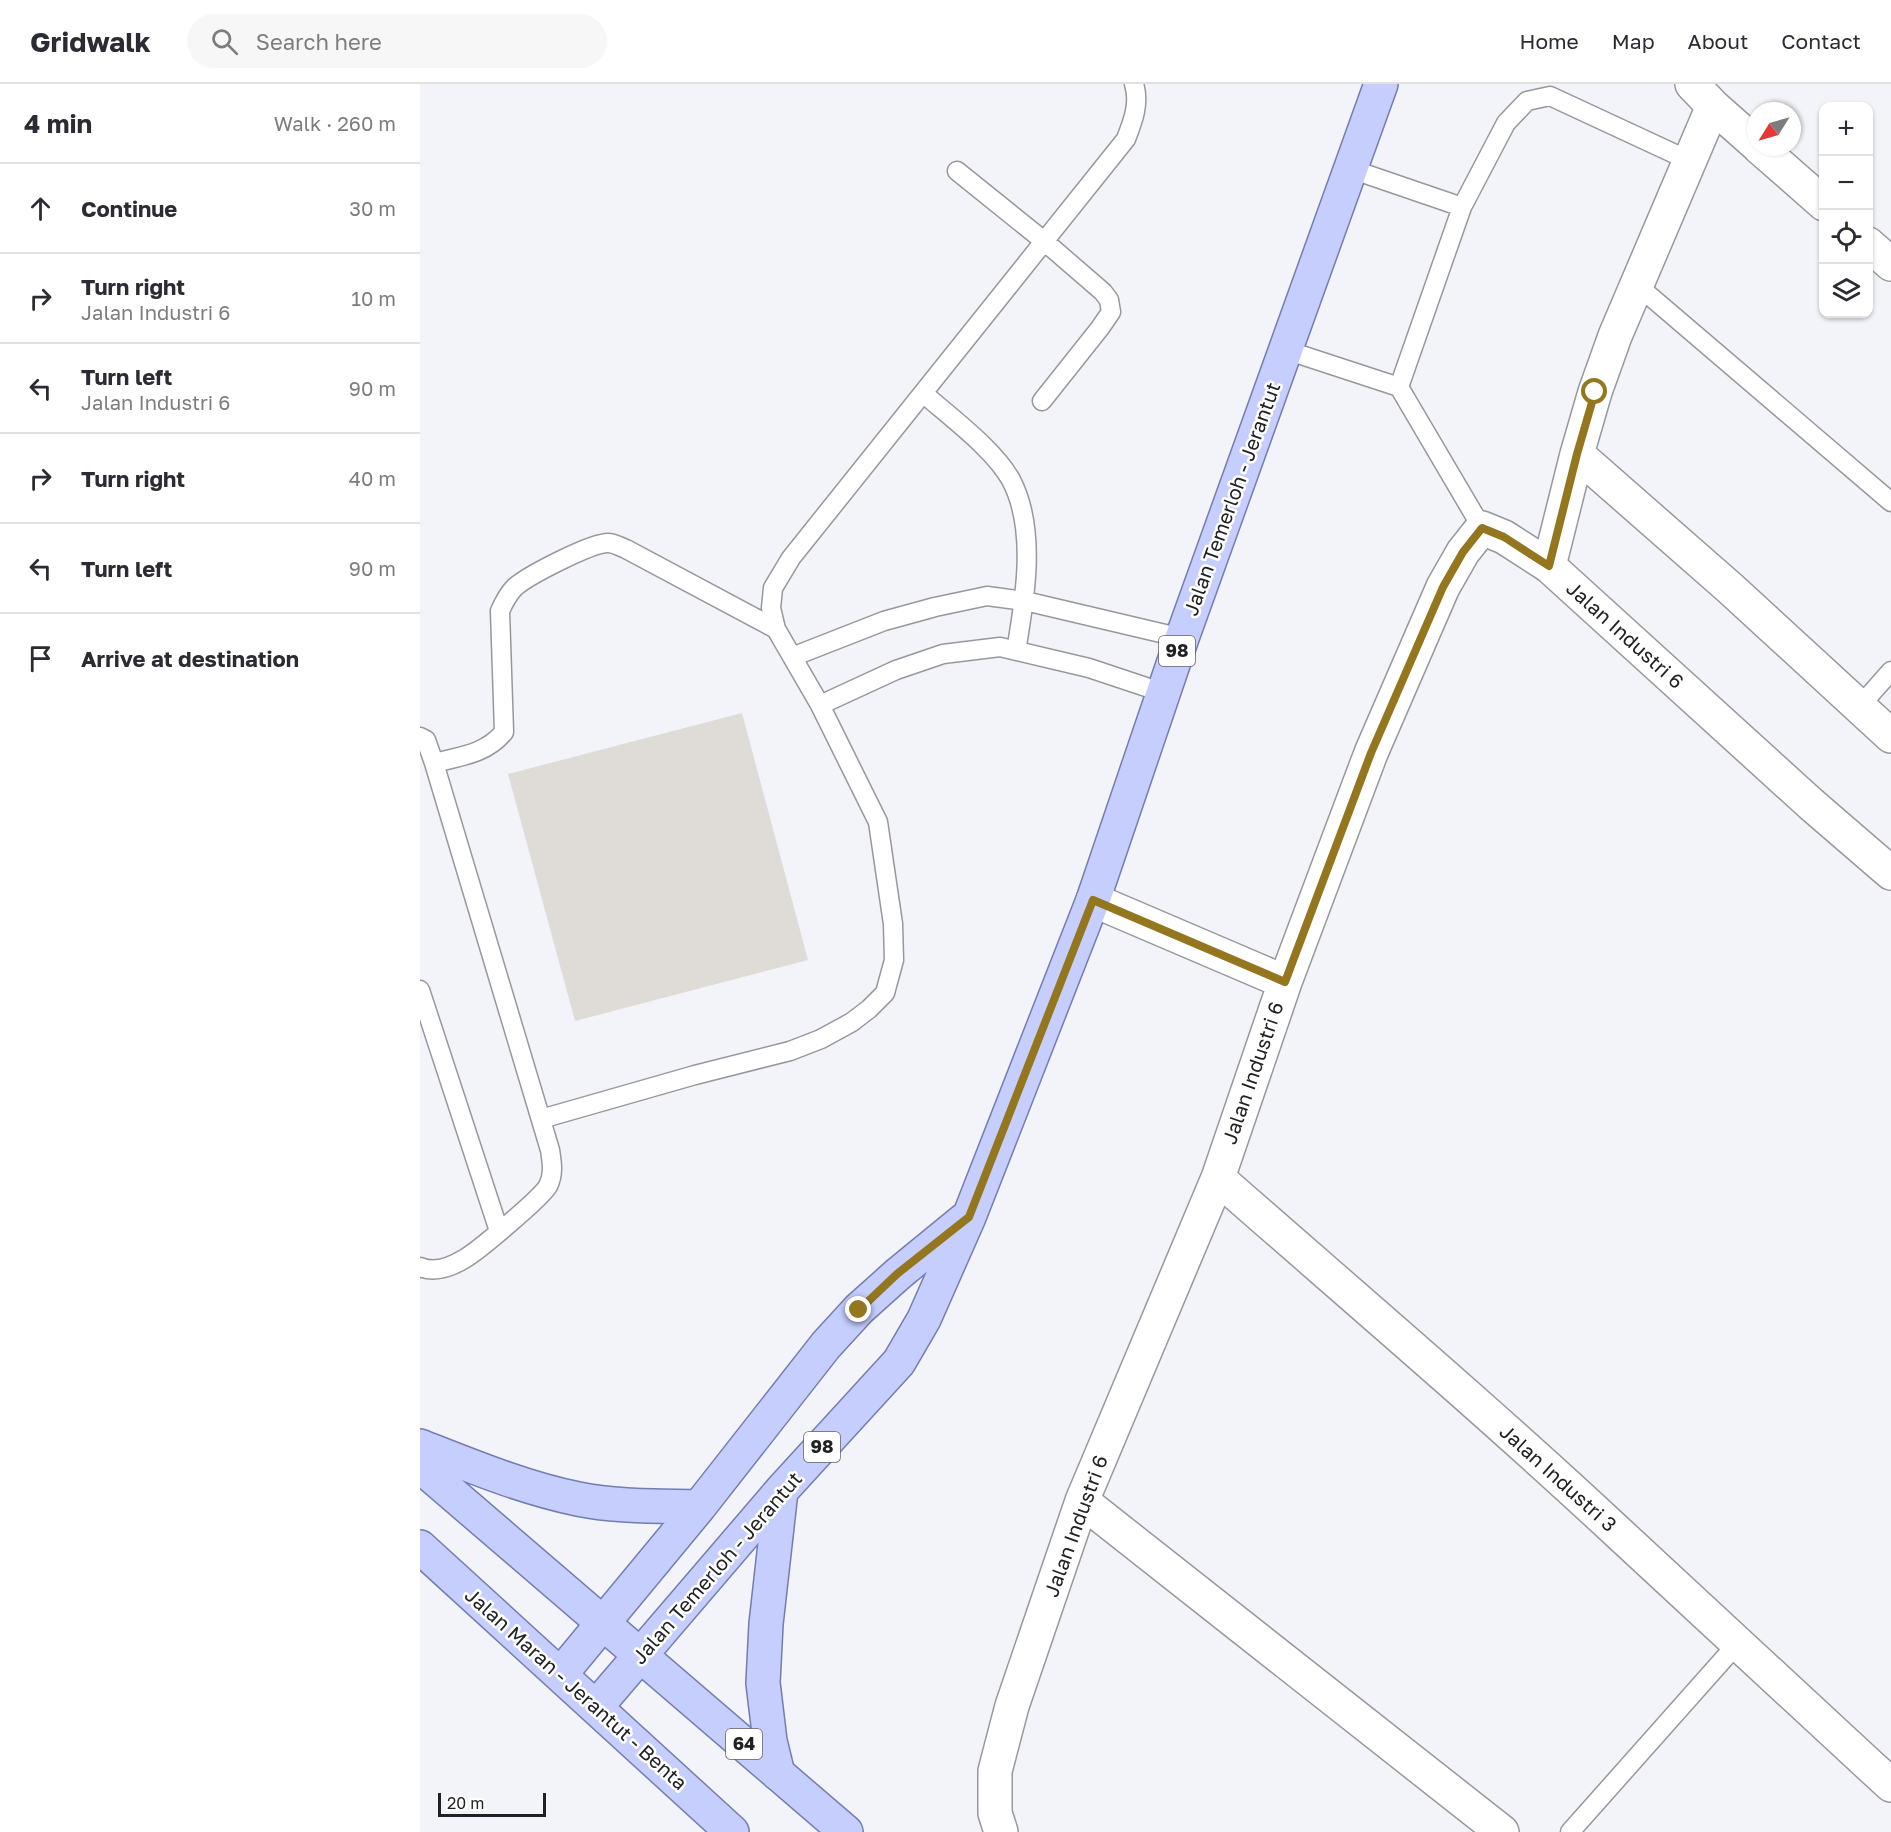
<!DOCTYPE html>
<meta charset="utf-8">
<style>
:root{--surface:#fff;--page:#f7f7f7;--text:#2b2b33;--muted:#7c7c81;--line:#e1e1e2}
body{margin:0;font-family:"Golos Text",sans-serif;background:var(--page);color:var(--text)}
.controls{position:absolute;right:18px;top:18px;display:grid;overflow:hidden;border-radius:12px;box-shadow:0 2px 4px #0004}
.controls button{width:54px;height:54px;display:grid;place-items:center;padding:0;border:0;border-bottom:2px solid var(--line);background:var(--surface);color:var(--text);font:30px sans-serif}
.compass{position:absolute;left:1327px;top:18px;width:54px;height:54px;border-radius:50%;background:var(--surface);box-shadow:0 2px 4px #0004;rotate:233deg}
.scale{position:absolute;left:18px;bottom:15px;width:108px;box-sizing:border-box;padding-left:6px;border:3px solid #202123;border-top:0;font-size:16px;line-height:21px;white-space:nowrap;color:#202123;-webkit-text-stroke:4px #fff;paint-order:stroke}
.stop{position:absolute;width:18px;height:18px;margin:-14px;border:4px solid #93761d;border-radius:50%;background:#fff}
.stop.end{background:#93761d;border-color:#fff;box-shadow:0 2px 6px #0008}
.list{margin:0;padding:0;list-style:none}
h2{display:flex;justify-content:space-between;align-items:center;height:78px;margin:0;padding:0 24px;font-size:26px}
h2 small{font-size:20px;font-weight:400;color:var(--muted)}
.list li{display:grid;grid-template-columns:39px 1fr auto;gap:18px;align-items:center;box-sizing:border-box;height:90px;padding:0 24px;border-top:2px solid var(--line)}
.list b{display:block;font-size:22px;white-space:nowrap}
.list p{margin:0;font-size:20px;white-space:nowrap;color:var(--muted)}
.list em{font-size:20px;font-style:normal;color:var(--muted)}
.icon{flex:none;width:33px;height:33px;fill:none;stroke:currentColor;stroke-width:2;stroke-linecap:round;stroke-linejoin:round}
.map{position:relative;flex:none;width:1471px;height:1748px;overflow:hidden}
header{display:flex;align-items:center;gap:36px;box-sizing:border-box;height:84px;padding:0 30px;background:var(--surface);border-bottom:2px solid var(--line)}
header strong{font-size:28px}
nav{display:flex;gap:33px;margin-inline-start:auto;font-size:21px}
.search{width:420px;height:54px;background:var(--page);display:flex;align-items:center;gap:15px;box-sizing:border-box;padding:0 21px;border-radius:33px;color:var(--muted);font-size:22px}
main{display:flex}
aside{flex:1;background:var(--surface)}
.map>svg:first-child{display:block}
.building{fill:#dfdcd7}
.lines{fill:none;stroke-linecap:round;stroke-linejoin:round}
.service-casing{stroke:#96989d;stroke-width:21}
.minor-casing{stroke:#96989d;stroke-width:36}
.primary-casing{stroke:#737daf;stroke-width:36}
.service{stroke:#fff;stroke-width:18}
.minor{stroke:#fff;stroke-width:33}
.primary{stroke:#c5cefc;stroke-width:33}
.route{stroke:#93761d;stroke-width:8}
.labels{text-anchor:middle;stroke-width:5;stroke-linejoin:round;paint-order:stroke}
.shield{fill:#fff;stroke:#636465;stroke-width:1.5}
.shield-label{font-size:18px;font-weight:bold;fill:#202123}
.street-label{font-size:20px;fill:#202123;stroke:#fff}
</style>
<header>
<strong>Gridwalk</strong>
<div class="search"><svg class="icon" aria-label="search" viewBox="0 0 24 24"><circle cx="10" cy="10" r="6"/><path d="M15 15l6 6"/></svg>Search here</div>
<nav><a>Home</a><a>Map</a><a>About</a><a>Contact</a></nav>
</header>
<main>
<aside>
<h2>4 min<small>Walk · 260 m</small></h2>
<ul class="list">
<li><svg class="icon" aria-label="ahead" viewBox="0 0 24 24"><path d="M12 20V5M6 11l6-6 6 6"/></svg><div><b>Continue</b></div><em>30 m</em></li>
<li><svg class="icon" aria-label="right" viewBox="0 0 24 24"><path d="M7 20v-9h11M14 6l5 5-5 5"/></svg><div><b>Turn right</b><p>Jalan Industri 6</p></div><em>10 m</em></li>
<li><svg class="icon" aria-label="left" viewBox="0 0 24 24"><path d="M17 20v-9H6M10 6l-5 5 5 5"/></svg><div><b>Turn left</b><p>Jalan Industri 6</p></div><em>90 m</em></li>
<li><svg class="icon" aria-label="right" viewBox="0 0 24 24"><path d="M7 20v-9h11M14 6l5 5-5 5"/></svg><div><b>Turn right</b></div><em>40 m</em></li>
<li><svg class="icon" aria-label="left" viewBox="0 0 24 24"><path d="M17 20v-9H6M10 6l-5 5 5 5"/></svg><div><b>Turn left</b></div><em>90 m</em></li>
<li><svg class="icon" aria-label="arrive" viewBox="0 0 24 24"><path d="M6 21V4h12l-3 4 3 4H6"/></svg><div><b>Arrive at destination</b></div></li>
</ul>
</aside>
<div class="map">
<svg width="1471" height="1748" viewBox="0 0 1471 1748">
<rect width="100%" height="100%" fill="#f2f4fa"/>
<path class="building" d="M322,629L388,876L155,937L88,690Z"/>
<g class="lines">
<g class="service-casing">
<path id="service" d="M931,85L1042,123L1086,39L1107,17L1130,12L1270,77
M537,87L624,157L683,208L689,216L691,228L680,244L622,317
M1217,201L1471,418
M866,266L979,303L1042,123
M979,303L1062,444
M503,309C530,333 574,365 591,396C617,445 605,515 596,567
M372,573L464,537L515,523L567,512L605,517L762,554
M400,621L476,586L523,570L580,563L669,584L744,609
M1440,622L1471,587
M0,653L6,656L14,679L130,1066C132,1079 134,1090 128,1102C121,1114 58,1167 44,1175C31,1183 14,1189 0,1183
M14,679C41,672 66,670 84,648L80,527C84,518 88,510 95,503C109,491 171,459 188,459C194,459 201,463 206,465L356,545
M0,906L79,1147
M121,1035L275,991L370,967L401,955L432,938L449,925L465,909L474,876L473,840L458,738L400,621L356,545L351,524L353,504L371,474L706,55C713,37 720,19 714,0
M1150,1748L1317,1560"/>
</g>
<g class="minor-casing">
<path id="minor" d="M1293,22L1336,60
M1339,63L1404,120
M1448,160L1471,180
M1157,370L1311,505L1471,652
M1129,482L1157,370L1175,308L1195,252L1293,22L1272,0
M673,816L865,898
M798,1094C929,1209 1062,1322 1190,1441C1284,1528 1377,1615 1471,1701
M662,1417L1082,1748
M581,1748L575,1729V1687L592,1622L662,1417L798,1094L865,898L951,669L1023,503L1043,468L1062,444L1084,453L1129,482L1391,720L1471,789"/>
</g>
<g class="primary-casing">
<path id="primary" d="M0,1362C51,1382 104,1404 158,1415C197,1423 239,1422 279,1423
M0,1382L426,1748
M0,1463L312,1748
M140,1591L279,1423L406,1261L439,1225L478,1190L544,1136
M176,1623L361,1407L479,1278L504,1235L549,1133L673,816L762,554L961,0
M358,1690L350,1657L343,1599L346,1540L361,1407"/>
</g>
<use href="#service" class="service"/>
<use href="#minor" class="minor"/>
<use href="#primary" class="primary"/>
</g>
<g class="lines">
<path class="route" d="M439,1226L477,1190L549,1133L673,816L865,898L951,669L1023,503L1043,468L1062,444L1084,453L1129,482L1157,370L1175,308"/>
</g>
<g class="labels">
<g class="shield">
<rect x="739" y="552" width="36" height="30" rx="4.5"/>
<rect x="384" y="1348" width="36" height="30" rx="4.5"/>
<rect x="306" y="1645" width="36" height="30" rx="4.5"/>
</g>
<g class="shield-label">
<text x="757" y="573">98</text>
<text x="402" y="1369">98</text>
<text x="324" y="1666">64</text>
</g>
<g class="street-label">
<text transform="translate(812 415) rotate(-70)" y="7">Jalan Temerloh - Jerantut</text>
<text transform="translate(1205 551) rotate(42)" y="7">Jalan Industri 6</text>
<text transform="translate(833 989) rotate(-71)" y="7">Jalan Industri 6</text>
<text transform="translate(1138 1394) rotate(42)" y="7">Jalan Industri 3</text>
<text transform="translate(656 1442) rotate(-70)" y="7">Jalan Industri 6</text>
<text transform="translate(297 1484) rotate(-49)" y="7">Jalan Temerloh - Jerantut</text>
<text transform="translate(156 1605) rotate(42)" y="7">Jalan Maran - Jerantut - Benta</text>
</g>
</g>
</svg>
<div class="controls">
<button>+</button>
<button>−</button>
<button><svg class="icon" aria-label="locate" viewBox="0 0 24 24"><circle cx="12" cy="12" r="6"/><path d="M12 2v4M12 18v4M2 12h4M18 12h4"/></svg></button>
<button><svg class="icon" aria-label="layers" viewBox="0 0 24 24"><path d="M12 4l9 5-9 5-9-5zM3 14l9 5 9-5"/></svg></button>
</div>
<svg class="compass" viewBox="-18 -18 36 36"><path d="M0-13l5 13h-10z" fill="#e53935"/><path d="M0 13l5-13h-10z" fill="#7c7c81"/></svg>
<div class="scale">20 m</div>
<div class="stop" style="left:1175px;top:308px"></div>
<div class="stop end" style="left:439px;top:1226px"></div>
</div>
</main>
